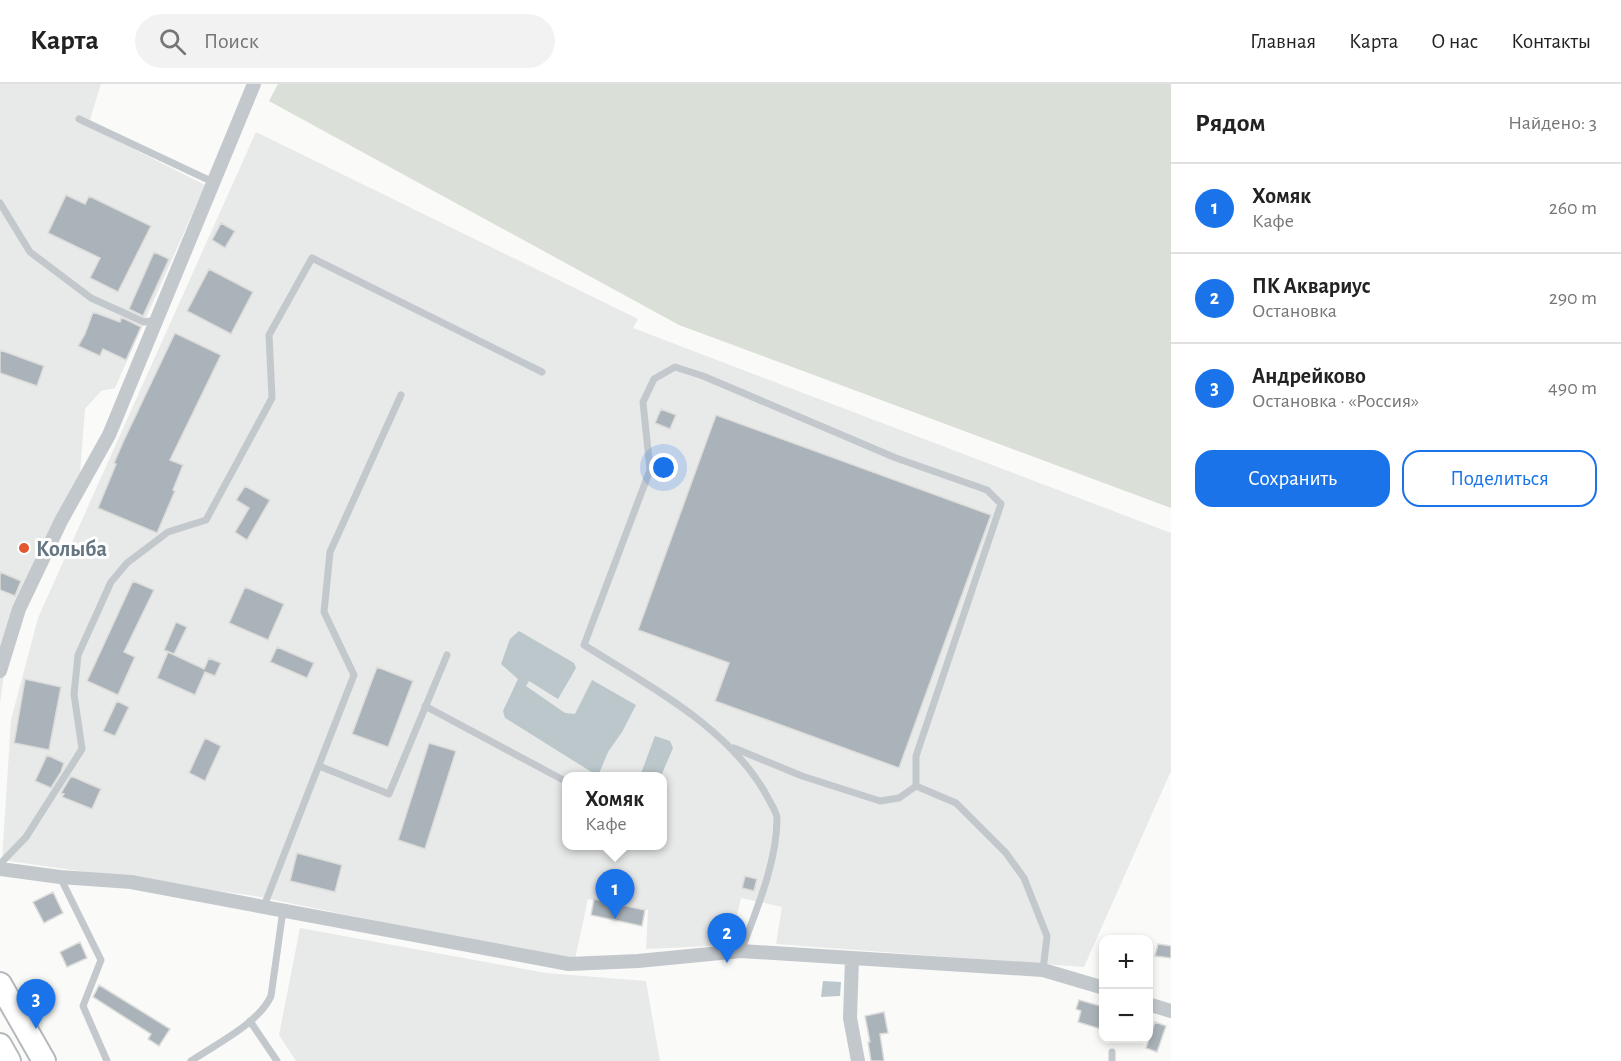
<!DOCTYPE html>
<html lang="ru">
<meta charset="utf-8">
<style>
:root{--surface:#fff;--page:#f2f2f2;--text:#222;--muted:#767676;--line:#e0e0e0;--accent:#1a73e8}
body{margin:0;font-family:"Alegreya Sans",sans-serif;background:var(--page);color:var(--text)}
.controls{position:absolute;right:18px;bottom:18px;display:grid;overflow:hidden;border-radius:12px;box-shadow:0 3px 9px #0003}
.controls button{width:54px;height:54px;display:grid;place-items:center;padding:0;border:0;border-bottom:2px solid var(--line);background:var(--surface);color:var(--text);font:30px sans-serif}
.you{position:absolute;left:664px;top:384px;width:21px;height:21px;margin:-15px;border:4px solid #fff;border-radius:50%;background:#1a73e8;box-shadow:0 0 0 9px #1a73e833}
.badge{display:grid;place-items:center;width:39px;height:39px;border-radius:50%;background:var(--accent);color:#fff;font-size:20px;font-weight:700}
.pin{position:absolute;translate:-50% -50px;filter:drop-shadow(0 2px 3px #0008)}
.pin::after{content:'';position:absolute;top:32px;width:21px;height:18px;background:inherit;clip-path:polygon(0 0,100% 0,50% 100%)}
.popup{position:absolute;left:562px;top:688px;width:105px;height:78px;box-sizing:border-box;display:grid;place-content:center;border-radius:12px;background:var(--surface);filter:drop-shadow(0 2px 4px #0005);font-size:20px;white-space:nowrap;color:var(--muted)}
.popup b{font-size:22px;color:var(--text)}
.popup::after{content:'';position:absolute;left:50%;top:100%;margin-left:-12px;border:12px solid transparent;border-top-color:var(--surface)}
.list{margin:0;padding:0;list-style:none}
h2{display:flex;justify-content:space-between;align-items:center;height:78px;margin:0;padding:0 24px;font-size:26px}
h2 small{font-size:20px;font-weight:400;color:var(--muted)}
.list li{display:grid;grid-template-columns:39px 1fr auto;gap:18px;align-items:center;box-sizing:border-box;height:90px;padding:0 24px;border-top:2px solid var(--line)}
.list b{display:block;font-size:22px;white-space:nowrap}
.list p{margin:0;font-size:20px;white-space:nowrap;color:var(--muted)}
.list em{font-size:20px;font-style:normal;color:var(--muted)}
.actions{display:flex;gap:12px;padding:18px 24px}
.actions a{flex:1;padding:14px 0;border:2px solid var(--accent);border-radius:18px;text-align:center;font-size:21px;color:var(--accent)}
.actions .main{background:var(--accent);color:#fff}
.icon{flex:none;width:33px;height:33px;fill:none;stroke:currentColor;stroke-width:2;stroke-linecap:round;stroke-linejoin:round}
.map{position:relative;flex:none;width:1171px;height:977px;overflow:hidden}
header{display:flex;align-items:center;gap:36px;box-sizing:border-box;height:84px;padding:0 30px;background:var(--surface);border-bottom:2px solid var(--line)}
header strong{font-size:28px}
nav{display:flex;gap:33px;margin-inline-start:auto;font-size:21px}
.search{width:420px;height:54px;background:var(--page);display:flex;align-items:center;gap:15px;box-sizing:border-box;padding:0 21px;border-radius:33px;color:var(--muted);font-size:22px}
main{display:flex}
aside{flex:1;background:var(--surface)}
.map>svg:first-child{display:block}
.built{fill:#e8e9e9;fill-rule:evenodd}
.green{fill:#dadfd7}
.water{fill:#bbc7cb}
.building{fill:#aab3b9;stroke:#dcdcda;stroke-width:1.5}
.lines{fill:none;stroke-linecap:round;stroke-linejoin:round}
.trunk-casing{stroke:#b4b9bd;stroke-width:26}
.service{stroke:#c3c8cc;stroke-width:7}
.minor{stroke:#c3c8cc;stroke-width:14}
.trunk{stroke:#fff;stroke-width:22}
.poi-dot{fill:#e4572e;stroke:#fff;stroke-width:2}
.labels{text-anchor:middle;stroke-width:6;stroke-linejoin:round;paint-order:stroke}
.poi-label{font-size:22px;font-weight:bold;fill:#657683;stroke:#fff;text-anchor:start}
</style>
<header>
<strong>Карта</strong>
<div class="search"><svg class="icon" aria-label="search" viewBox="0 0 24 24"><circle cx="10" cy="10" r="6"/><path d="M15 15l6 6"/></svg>Поиск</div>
<nav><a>Главная</a><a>Карта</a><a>О нас</a><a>Контакты</a></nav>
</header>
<main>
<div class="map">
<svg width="1171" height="977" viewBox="0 0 1171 977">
<rect width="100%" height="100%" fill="#fafaf8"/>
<path class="built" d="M0,0H101L88,42L205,101L115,304L101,307L85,325L79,402L19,525L4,589L0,620Z
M256,48L638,235L633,244L1171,449V687L1084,883L776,860L782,823L741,814L730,861L646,865L648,826L588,815L575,875L435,849L255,812L2,776L11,636L38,534ZM567,692H663V762H567Z
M300,844L546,889L646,897L660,977H296L279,951Z"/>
<path class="green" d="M278,0H1171V424L679,241L269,17Z"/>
<path class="water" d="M519,547L574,579L576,584L558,615L529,597L526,602L565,629L575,630L592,596L636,621L622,648L608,668L598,692L505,634L503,627L518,595L501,580L510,555Z
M655,652L670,657L673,664L661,692H640Z
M823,897L841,898L840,912L821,913Z"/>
<path class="building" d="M66,111L85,120L89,112L151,142L118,208L90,194L100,174L48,149Z
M221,139L235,147L225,164L212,156Z
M154,168L169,175L143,232L129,225Z
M209,185L253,208L231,250L187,227Z
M93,228L120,238L121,234L125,235L141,243L126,276L103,265L100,272L78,262L85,250Z
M175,249L221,271L170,376L183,381L173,406L175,407L157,449L98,424L116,380L114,379L124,356Z
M0,266L44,282L37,302L0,289Z
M661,325L676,331L670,345L655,339Z
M716,331L991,431L899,684L715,617L729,579L638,546Z
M245,402L270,416L247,456L235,448L249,424L236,416Z
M0,488L21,497L15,512L0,506Z
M133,497L154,506L124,568L135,573L118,611L87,597Z
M245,503L284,520L268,556L229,539Z
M176,538L187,543L174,570L164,566Z
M277,563L314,579L307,594L270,578Z
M168,568L204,585L209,574L221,579L215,592L205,588L195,611L157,594Z
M377,583L413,597L388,663L352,650Z
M25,595L61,603L49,666L14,659Z
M117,617L129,623L115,652L103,647Z
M205,654L221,662L205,697L189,689Z
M429,659L456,667L425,765L398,756Z
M47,671L64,679L61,688L51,704L35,697Z
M71,692L101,705L92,725L62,713L64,710L61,709Z
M297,769L342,781L335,808L290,797Z
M745,792L757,795L754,807L742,804Z
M53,808L63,829L44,839L33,818Z
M594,815L645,826L642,842L591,831Z
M80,858L87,874L67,883L60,868Z
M1158,860L1171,862V874L1155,872Z
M99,901L170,945L159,962L148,955L151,950L93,913Z
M1079,916L1104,923V946L1078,938L1081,927L1076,925Z
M884,928L888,949L880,950L884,977H871L868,958H870L865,932Z
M1155,938L1166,942L1157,968L1146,964Z"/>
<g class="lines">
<g class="trunk-casing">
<path id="trunk" d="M0,900L44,977
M0,961L9,977"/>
</g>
<path class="service" d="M79,35L213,98
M0,119L30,168L91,214L144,238L157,236
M425,622L567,698
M734,664L802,692L880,717L899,714L916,702
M319,682L389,710L447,571
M0,780L26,753L82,665L74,610L78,571L111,498L127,479L168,448L206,436L272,314L269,251L312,174L542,288
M60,793L101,876L83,922L107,977
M264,822L354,591L324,528L330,468L401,311
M741,867C756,827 777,778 777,735C777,728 771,720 768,714C731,644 649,602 584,561L650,386L643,318L654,295L675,283L703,292L896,374L987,406L1001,420L916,672V702L956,719L1006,769L1024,794L1047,852L1043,886
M250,937L277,977
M1112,968V977
M191,977C216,960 259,939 271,912L283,826"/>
<path class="minor" d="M0,587L19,525L61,437L109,351L254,0
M0,785L60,793L131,798L569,880L638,877L741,867L1043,886L1104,904
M852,875L850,934L858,977
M1148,920L1171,927"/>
<use href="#trunk" class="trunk"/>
</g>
<circle class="poi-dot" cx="24" cy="464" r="6"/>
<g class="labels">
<g class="poi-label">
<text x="36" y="472">Колыба</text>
</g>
</g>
</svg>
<div class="controls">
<button>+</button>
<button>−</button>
</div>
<div class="you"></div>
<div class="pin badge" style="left:615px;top:835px">1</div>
<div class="popup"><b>Хомяк</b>Кафе</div>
<div class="pin badge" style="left:727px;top:879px">2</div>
<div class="pin badge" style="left:36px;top:945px">3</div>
</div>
<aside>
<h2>Рядом<small>Найдено: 3</small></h2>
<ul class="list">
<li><span class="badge">1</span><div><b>Хомяк</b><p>Кафе</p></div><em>260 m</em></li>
<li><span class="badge">2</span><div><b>ПК Аквариус</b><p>Остановка</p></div><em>290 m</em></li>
<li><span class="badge">3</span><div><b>Андрейково</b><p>Остановка · «Россия»</p></div><em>490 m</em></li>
</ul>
<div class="actions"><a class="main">Сохранить</a><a>Поделиться</a></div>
</aside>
</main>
